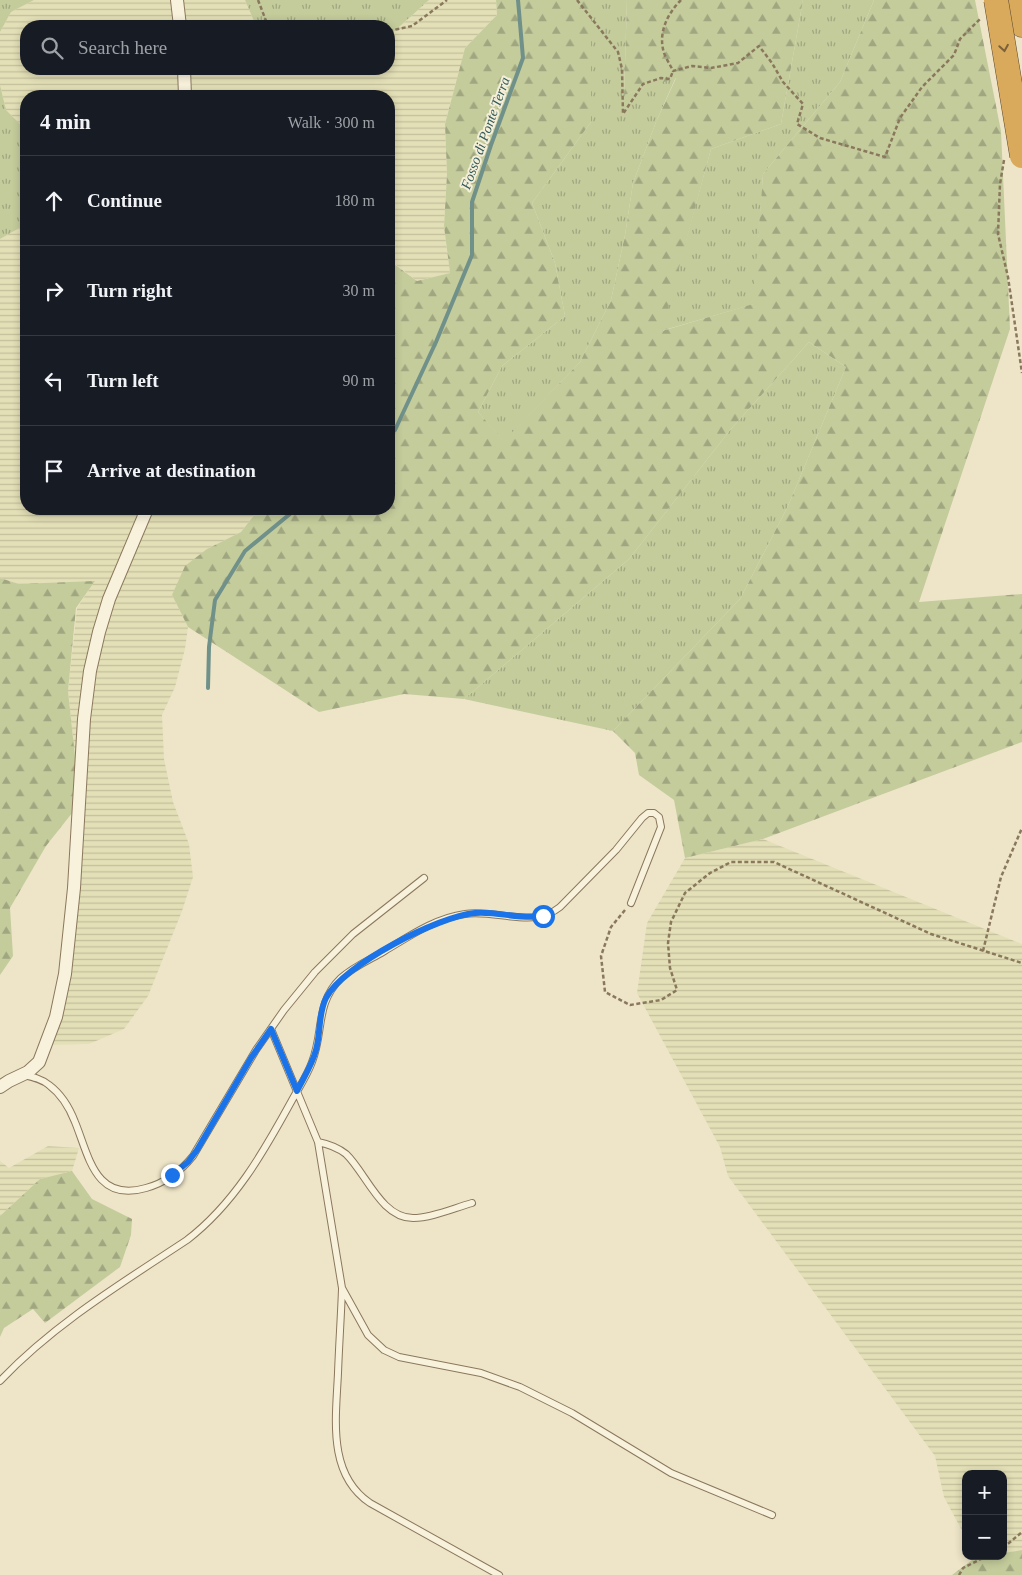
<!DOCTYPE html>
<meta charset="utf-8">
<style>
:root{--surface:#171b24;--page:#242831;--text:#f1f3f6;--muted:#9ea1a6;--line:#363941}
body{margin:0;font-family:Georgia,serif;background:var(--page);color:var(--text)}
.controls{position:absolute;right:15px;bottom:15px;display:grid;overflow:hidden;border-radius:10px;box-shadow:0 2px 8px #0003}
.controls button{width:45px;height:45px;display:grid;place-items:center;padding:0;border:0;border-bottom:1px solid var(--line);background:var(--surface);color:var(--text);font:25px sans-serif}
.stop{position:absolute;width:15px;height:15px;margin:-11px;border:4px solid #1a73e8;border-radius:50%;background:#fff}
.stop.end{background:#1a73e8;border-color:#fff;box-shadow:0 1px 5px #0008}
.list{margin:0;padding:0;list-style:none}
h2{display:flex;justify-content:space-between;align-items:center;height:65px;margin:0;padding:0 20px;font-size:21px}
h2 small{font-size:16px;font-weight:400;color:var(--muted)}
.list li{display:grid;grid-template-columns:32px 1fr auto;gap:15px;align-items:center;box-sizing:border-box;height:90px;padding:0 20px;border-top:1px solid var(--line)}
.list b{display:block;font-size:19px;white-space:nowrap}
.list em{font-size:16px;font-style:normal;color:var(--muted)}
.icon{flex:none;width:28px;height:28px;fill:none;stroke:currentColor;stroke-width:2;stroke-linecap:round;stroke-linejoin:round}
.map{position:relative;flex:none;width:1022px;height:1575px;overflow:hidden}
.search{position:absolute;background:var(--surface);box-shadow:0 2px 8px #0003;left:20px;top:20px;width:375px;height:55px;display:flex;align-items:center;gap:12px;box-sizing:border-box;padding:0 18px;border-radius:20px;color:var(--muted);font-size:19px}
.panel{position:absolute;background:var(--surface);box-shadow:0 2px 8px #0003;left:20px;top:90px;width:375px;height:425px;border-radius:20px}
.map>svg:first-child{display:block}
.farmland{fill:url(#farmland-rules)}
.grass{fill:url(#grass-tufts)}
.forest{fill:url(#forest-firs)}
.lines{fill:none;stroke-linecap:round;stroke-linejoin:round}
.stream{stroke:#70918a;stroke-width:4}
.service-casing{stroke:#8a785d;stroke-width:8}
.minor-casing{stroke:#8a785d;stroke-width:14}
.motorway-casing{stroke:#584631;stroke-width:25}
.path{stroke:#8a785d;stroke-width:2.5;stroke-dasharray:4 2.5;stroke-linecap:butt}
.service{stroke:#f8f2dc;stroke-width:6}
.minor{stroke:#f8f2dc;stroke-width:12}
.motorway{stroke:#daaa5c;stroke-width:24}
.motorway-bridge-casing{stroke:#584631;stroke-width:25;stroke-linecap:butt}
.motorway-bridge{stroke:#daaa5c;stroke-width:24}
.oneway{stroke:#7b6039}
.route{stroke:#1a73e8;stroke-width:6}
.labels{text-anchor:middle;stroke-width:4;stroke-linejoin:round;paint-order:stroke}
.water-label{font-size:14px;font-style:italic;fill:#305a5a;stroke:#f5efd8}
</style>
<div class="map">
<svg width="1022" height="1575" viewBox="0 0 1022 1575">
<defs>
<pattern id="farmland-rules" width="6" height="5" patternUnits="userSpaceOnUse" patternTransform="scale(1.25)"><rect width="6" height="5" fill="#e3dfb6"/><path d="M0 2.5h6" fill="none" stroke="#c4c09c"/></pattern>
<pattern id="grass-tufts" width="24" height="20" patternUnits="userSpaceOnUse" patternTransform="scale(1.25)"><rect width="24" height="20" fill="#c4cc9c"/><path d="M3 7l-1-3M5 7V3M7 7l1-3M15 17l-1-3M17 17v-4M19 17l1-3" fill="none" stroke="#a0a67f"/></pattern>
<pattern id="forest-firs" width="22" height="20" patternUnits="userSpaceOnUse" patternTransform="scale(1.25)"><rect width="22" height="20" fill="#c4cc9c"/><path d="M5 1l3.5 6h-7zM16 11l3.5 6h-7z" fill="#a0a67f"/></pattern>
</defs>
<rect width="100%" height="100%" fill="#eee5c8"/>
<path class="farmland" d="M34,0H245L256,26H26V69H389V36L429,0H496L497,15L465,48L445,124L447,174L444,226L450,273L417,281L391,261L389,264V96H26V130L6,110L0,85V32L11,12Z
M26,221V509H259L241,532L207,549L172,595L188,627L185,649L175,687L162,715L164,759L173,802L189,844L193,877L182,911L148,996L124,1029L89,1044L47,1045L61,998L80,803L68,691L77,608L94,582L19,584L0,578V239L23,226Z
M763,839L1022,944V1550L1003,1553V1474H966V1538L944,1497L935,1456L728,1176L720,1147L637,993L647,923L685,858Z
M48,1146L79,1148L72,1171L40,1179L0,1216V1161L9,1168Z"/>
<path class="grass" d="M0,0H34L11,12L0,32Z
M245,0H429L389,36V26H256Z
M591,0H627L624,95L676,77L656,122L633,183L625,235L611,300L580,362L504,442L478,412L502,366L565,316L555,263L532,203L591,122Z
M803,0H874L840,82L763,174L754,304L661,331L711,149L781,124Z
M0,85L6,110L26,130V221L23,226L0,239Z
M809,342L846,367L788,506L740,599L613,731L464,699L629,559L731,429Z"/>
<path class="forest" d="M496,0H591V122L532,203L555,263L565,316L502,366L478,412L504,441L580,362L611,300L625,235L633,183L656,122L676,78L624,95L627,0H803L781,124L711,149L662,331L753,304L763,174L840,82L874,0H975L1001,131L1010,329L919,602L1022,594V742L763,839L685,858L674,800L639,775L635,753L613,731L740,599L788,506L846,367L809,342L731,429L629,559L464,699L404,694L319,712L188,627L172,595L185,566L207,549L241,532L259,509H389V264L390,261L417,281L450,273L444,226L447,174L445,124L465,48L497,15Z
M0,578L19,584L95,581L76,608L68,691L80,803L46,846L10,908L13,956L0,975Z
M72,1171L92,1199L132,1219L131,1235L120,1267L45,1323L33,1309L4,1328L0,1337V1216L40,1179Z
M1022,1550V1575H952L976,1557L1003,1556V1553Z"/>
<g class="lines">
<path class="stream" d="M389,435L395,430L436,342L472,255V202L491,145L523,58L518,0
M208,688L209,647L215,600L245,551L296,509"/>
<g class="service-casing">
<path id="service" d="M271,1029L318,1142L342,1288L368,1335L384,1350L399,1357L481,1373L520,1387L572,1413L671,1473L772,1515
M24,1075C33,1077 42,1079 49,1085C61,1094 70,1109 75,1122C89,1156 95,1203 146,1188C164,1183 181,1171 193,1156L256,1050L284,1010L315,972L353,934L424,878
M318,1142C328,1144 337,1147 346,1154C366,1173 381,1218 413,1218C432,1218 454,1208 472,1203
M342,1289C341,1317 339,1345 338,1373C336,1418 327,1474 370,1503L499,1575
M0,1381C54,1324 122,1283 187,1240C234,1204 263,1153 291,1102C298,1089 307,1076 312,1062C324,1032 315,1003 341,978C353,967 369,960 383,952C408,937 435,918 465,914C496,909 533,929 560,907L616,850L642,818L648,813H654L659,817L661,827L631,903"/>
</g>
<g class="minor-casing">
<path id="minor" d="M177,0L180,26
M184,69L185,96
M0,1087L9,1081L28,1072L39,1062L56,1017L65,974L74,888L84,719L90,671L99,632L109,599L147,509"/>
</g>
<g class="motorway-casing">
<path id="motorway" d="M1018,0L1022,25"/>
</g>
<path class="path" d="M258,0L268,26
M577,0L618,52L622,69L623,114L643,84L661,78L670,79L673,71
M681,0C668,13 659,31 663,49C664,56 670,64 673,71L692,66L711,68L738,63L759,46L772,63L783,82L803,104L797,124L820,138L885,157L900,118L922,87L954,55L960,39L981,18
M389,31L412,26L447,0
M1004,160L1000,184L998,234L1008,277L1022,373
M625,910L611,927L601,956L605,992L630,1005L661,1000L677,990L670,968L668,943L671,922L685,893L710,873L731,862H774L931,934L1022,963
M983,951L1001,877L1022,828
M1003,1548L1022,1532
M959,1575L963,1568L987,1556"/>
<use href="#service" class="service"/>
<use href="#minor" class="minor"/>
<use href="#motorway" class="motorway"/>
<g class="motorway-bridge-casing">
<path id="motorway-bridge" d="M996,0L1022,156"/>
</g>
<use href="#motorway-bridge" class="motorway-bridge"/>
</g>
<defs><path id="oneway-chevron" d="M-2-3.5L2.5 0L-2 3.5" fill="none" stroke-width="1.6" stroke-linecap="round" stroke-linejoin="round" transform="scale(1.25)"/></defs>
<use class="oneway" href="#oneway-chevron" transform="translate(1004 48) rotate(81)"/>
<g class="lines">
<path class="route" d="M172,1175L188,1162L197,1150L251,1058L271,1029L297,1091C304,1077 312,1065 316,1050C321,1032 318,1014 326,998C343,965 439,916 475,913C498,911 520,920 543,916"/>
</g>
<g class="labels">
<g class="water-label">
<text transform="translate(485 133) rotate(-70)" y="5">Fosso di Ponte Terra</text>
</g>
</g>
</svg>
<div class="controls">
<button>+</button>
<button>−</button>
</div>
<div class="stop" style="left:543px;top:916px"></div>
<div class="stop end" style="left:172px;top:1175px"></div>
<div class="search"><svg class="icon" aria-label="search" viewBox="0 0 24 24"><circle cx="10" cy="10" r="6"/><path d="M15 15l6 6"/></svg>Search here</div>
<section class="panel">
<h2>4 min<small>Walk · 300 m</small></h2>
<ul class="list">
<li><svg class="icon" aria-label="ahead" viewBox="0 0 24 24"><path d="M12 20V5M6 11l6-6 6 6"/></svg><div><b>Continue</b></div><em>180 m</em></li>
<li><svg class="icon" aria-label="right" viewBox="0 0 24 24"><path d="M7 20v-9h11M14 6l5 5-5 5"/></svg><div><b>Turn right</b></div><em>30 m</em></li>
<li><svg class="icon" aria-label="left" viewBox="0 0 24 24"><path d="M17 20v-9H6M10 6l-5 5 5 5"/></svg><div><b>Turn left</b></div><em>90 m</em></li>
<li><svg class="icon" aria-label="arrive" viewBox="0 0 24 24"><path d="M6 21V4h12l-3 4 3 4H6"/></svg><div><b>Arrive at destination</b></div></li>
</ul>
</section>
</div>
